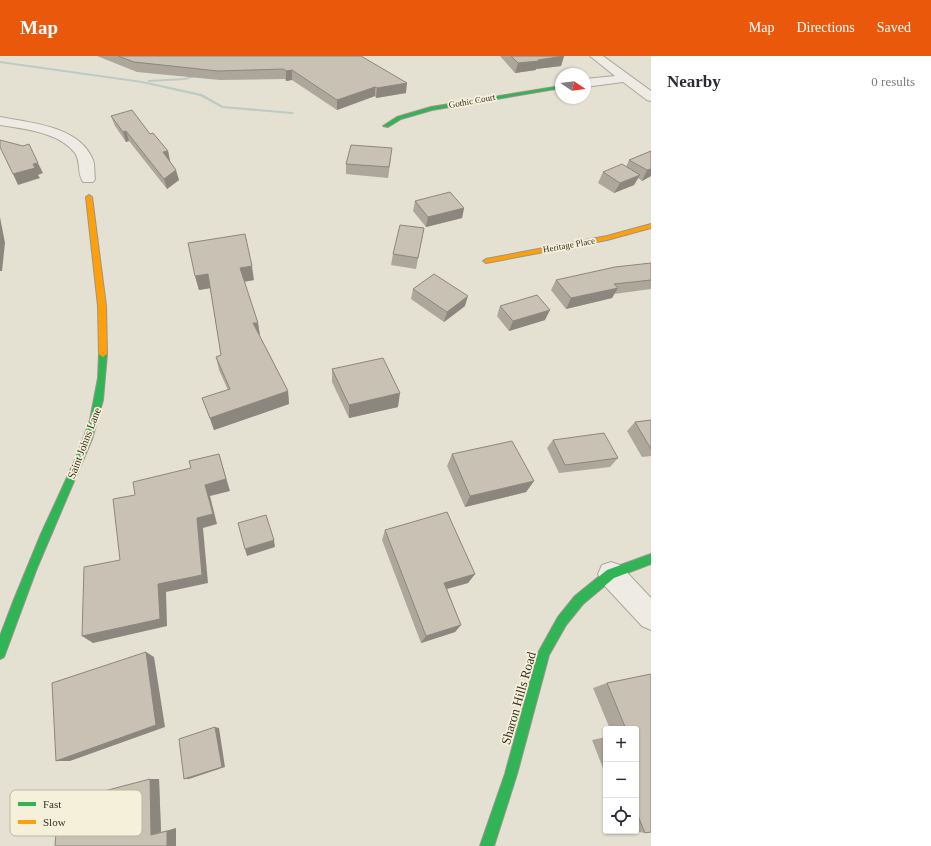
<!DOCTYPE html>
<meta charset="utf-8">
<style>
:root{--surface:#fff;--page:#f7f7f7;--text:#2b2b33;--muted:#7c7c81;--line:#e1e1e2;--accent:#ea580c}
body{margin:0;font-family:Georgia,serif;background:var(--page);color:var(--text)}
.controls{position:absolute;right:12px;bottom:12px;display:grid;overflow:hidden;border-radius:4px;box-shadow:0 1px 3px #0004}
.controls button{width:36px;height:36px;display:grid;place-items:center;padding:0;border:0;border-bottom:1px solid var(--line);background:var(--surface);color:var(--text);font:20px sans-serif}
.compass{position:absolute;left:555px;top:12px;width:36px;height:36px;border-radius:50%;background:var(--surface);box-shadow:0 1px 3px #0004;rotate:103deg}
.list{margin:0;padding:0;list-style:none}
h2{display:flex;justify-content:space-between;align-items:center;height:52px;margin:0;padding:0 16px;font-size:17px}
h2 small{font-size:13px;font-weight:400;color:var(--muted)}
.icon{flex:none;width:22px;height:22px;fill:none;stroke:currentColor;stroke-width:2;stroke-linecap:round;stroke-linejoin:round}
.map{position:relative;flex:none;width:651px;height:790px;overflow:hidden}
header{display:flex;align-items:center;gap:24px;box-sizing:border-box;height:56px;padding:0 20px;background:var(--accent);color:#fff}
header strong{font-size:19px}
nav{display:flex;gap:22px;margin-inline-start:auto;font-size:14px}
main{display:flex}
aside{flex:1;background:var(--surface)}
.map>svg:first-child{display:block}
.lines{fill:none;stroke-linecap:round;stroke-linejoin:round}
.stream{fill:#bccbc4;fill-rule:evenodd}
.street-casing{stroke:#aaa69b;stroke-width:2}
.fast-casing{stroke:#9a968b;stroke-width:2}
.slow-casing{stroke:#9a968b;stroke-width:2}
.street{fill:#edebe3;fill-rule:evenodd}
.fast{fill:#30b455;fill-rule:evenodd}
.slow{fill:#ff9f0a;fill-rule:evenodd}
.wall{fill:#aca69b}
.shaded-wall{fill:#8c877e}
.building{fill:#c8c1b4;stroke:#8c877e}
.labels{text-anchor:middle;stroke-width:3.5;stroke-linejoin:round;paint-order:stroke}
.far-street-label{font-size:9px;fill:#3a3122;stroke:#f4f0da}
.street-label{font-size:11px;fill:#3a3122;stroke:#f4f0da}
.near-street-label{font-size:13px;fill:#3a3122;stroke:#f4f0da}
.key{fill:#f4f0da;stroke:#bcb7a3;stroke-width:1}
.key-label{font-size:11px;fill:#3a3122}
</style>
<header>
<strong>Map</strong>
<nav><a>Map</a><a>Directions</a><a>Saved</a></nav>
</header>
<main>
<div class="map">
<svg width="651" height="790" viewBox="0 0 651 790">
<rect width="100%" height="100%" fill="#e4e1d3"/>
<g class="lines">
<path class="stream" d="M0,5L142,25L202,38L223,50L292,56L294,57L292,58L222,52L200,40L142,27L0,7Z
M197,18L199,19L198,20L185,24L149,26L147,25L149,24L185,22Z"/>
<g class="street-casing">
<path id="street" d="M590,0H603L651,35V45L647,44L623,26L585,31V23L615,20Z
M0,61C31,67 80,70 93,104C95,110 94,117 95,123L93,126H83C77,117 81,106 75,97C59,76 24,73 0,69Z
M611,506L620,509L651,542V574L642,570L602,527L598,518L602,509Z"/>
</g>
<g class="fast-casing">
<path id="fast" d="M561,30V32L432,54L401,63L388,71L383,70L397,61L431,51Z
M103,295L107,298L103,344L92,383L37,512L4,601L0,603V580L13,546L41,478L76,402L90,364L98,322L99,298Z
M651,498V508L614,522L583,548L566,569L549,599L517,718L494,790H480L505,718L538,597L558,561L575,540L607,514Z"/>
</g>
<g class="slow-casing">
<path id="slow" d="M89,139L92,141L106,250L107,298L103,301L99,298L98,250L86,141Z
M651,168V172L607,184L486,207L483,205L486,203L607,180Z"/>
</g>
<use href="#street" class="street"/>
<use href="#fast" class="fast"/>
<use href="#slow" class="slow"/>
</g>
<path class="wall" d="M97,0H361L406,37L376,42L375,40L337,54L292,24L286,25L285,23L220,24L137,16Z
M500,0H564L561,10L536,13V14L515,17Z
M111,60L150,78L168,95L170,105L179,124L167,133L129,85L126,86L115,70Z
M651,95V120L642,125L638,122L634,129L614,137L598,127L603,116L626,111L629,104Z
M391,102L388,122L346,118V108Z
M415,145L464,152L462,162L426,171L413,155Z
M424,172L416,213L391,209L393,198Z
M651,207V233L614,238L612,242L566,253L551,234L556,224Z
M195,220L254,224L244,226L258,267L260,280L288,335L289,348L214,374L202,342L228,334L219,314L216,301L221,299L210,232L199,234Z
M413,233L465,250L444,266L411,243Z
M500,250L545,264L509,275L497,260Z
M332,313L398,351L349,362L332,326Z
M651,364V400L642,401L627,375L635,366Z
M553,384L618,402L610,411L559,417L547,392Z
M452,398L534,425L526,436L465,451L447,410Z
M385,474L475,518L468,527L447,533L461,569L455,576L421,587L382,484Z
M651,618L645,777L633,775H636V673H610L593,632L607,627Z
M606,681V720L592,684Z
M150,723H159L161,776L176,772V790H55Z"/>
<path class="shaded-wall" d="M564,0L561,10L536,13V14L515,17L518,7Z
M292,14V24L286,25V15Z
M407,27L406,37L376,42L377,32Z
M375,31V40L337,54V44Z
M126,75L129,85L126,86L123,76Z
M168,95L170,105L166,107L163,96Z
M38,107L43,117L38,119L40,122L18,129L13,118L33,108Z
M651,113V120L642,125L647,114Z
M176,114L179,124L167,133L164,123Z
M640,119L634,129L614,137L620,127Z
M464,152L462,162L426,171L428,161Z
M0,161L5,187L2,215H0Z
M252,210L254,224L242,226L240,212Z
M208,218L211,232L199,234L195,220Z
M618,232L612,242L566,253L571,242Z
M468,240L465,250L444,266L447,256Z
M550,254L545,264L509,275L513,265Z
M253,267H258L260,280Z
M288,335L289,348L214,374L210,362Z
M400,337L398,351L349,362V349Z
M219,398L230,435L210,440L217,468L203,472L208,527L166,536L167,570L93,587L82,580L158,528L197,462L205,429Z
M534,425L526,436L465,451L470,440Z
M274,484L275,491L247,500L245,493Z
M475,518L468,527L439,535L444,527Z
M461,569L455,576L421,587L426,580Z
M146,596L154,601L165,671L70,705H56Z
M215,671L219,672L225,711L189,723H184Z
M150,723H159L161,776L151,779Z
M176,772V790H167V775Z"/>
<path class="building" d="M118,0H361L407,27L377,32L375,31L337,44L292,14L286,15L284,13L218,15L134,6Z
M511,0H564L538,4L539,5L518,7Z
M132,54L150,78L153,77L168,95L163,96L176,114L164,123L126,75L123,76L111,60Z
M0,84L23,90L29,88L38,107L33,108L35,112L13,118L0,91Z
M351,89L392,92L389,111L346,108Z
M651,95V113L647,114L629,104Z
M622,108L640,119L620,127L603,116Z
M450,136L464,152L428,161L415,145Z
M400,169L424,172L418,202L393,198Z
M245,178L252,210L240,212L258,267H253L288,335L210,362L202,342L230,333L216,301L221,299L208,218L195,220L188,187Z
M651,207V224L614,228L618,232L571,242L556,224L615,211Z
M434,218L468,240L447,256L413,233Z
M537,239L550,254L513,265L500,250Z
M383,302L400,337L349,349L332,313Z
M651,364V393L635,366Z
M604,377L618,402L565,409L553,384Z
M512,385L534,425L470,440L452,398Z
M219,398L226,423L205,429L213,458L197,462L202,519L158,528L160,563L82,580L84,511L120,504L113,443L135,439L133,426L191,412L189,405Z
M447,456L475,518L444,527L461,569L426,580L385,474Z
M266,459L274,484L245,493L238,467Z
M146,596L156,669L56,705L52,627Z
M651,618V776L645,777L636,755V673H626L607,627Z
M215,671L222,711L184,723L179,683Z
M150,723L151,779L167,775V790H55L58,747Z"/>
<g class="labels">
<g class="far-street-label">
<text transform="translate(472 45) rotate(-10)" y="3">Gothic Court</text>
<text transform="translate(569 189) rotate(-10)" y="3">Heritage Place</text>
</g>
<g class="street-label">
<text transform="translate(84 387) rotate(-69)" y="4">Saint Johns Lane</text>
</g>
<g class="near-street-label">
<text transform="translate(518 642) rotate(-74)" y="5">Sharon Hills Road</text>
</g>
</g>
<rect x="10" y="734" width="132" height="46" rx="6" class="key"/>
<rect x="18" y="746" width="18" height="4" fill="#30b455"/>
<rect x="18" y="764" width="18" height="4" fill="#ff9f0a"/>
<g class="key-label">
<text x="43" y="752">Fast</text>
<text x="43" y="770">Slow</text>
</g>
</svg>
<div class="controls">
<button>+</button>
<button>−</button>
<button><svg class="icon" aria-label="locate" viewBox="0 0 24 24"><circle cx="12" cy="12" r="6"/><path d="M12 2v4M12 18v4M2 12h4M18 12h4"/></svg></button>
</div>
<svg class="compass" viewBox="-18 -18 36 36"><path d="M0-13l5 13h-10z" fill="#e53935"/><path d="M0 13l5-13h-10z" fill="#7c7c81"/></svg>
</div>
<aside>
<h2>Nearby<small>0 results</small></h2>
<ul class="list">
</ul>
</aside>
</main>
